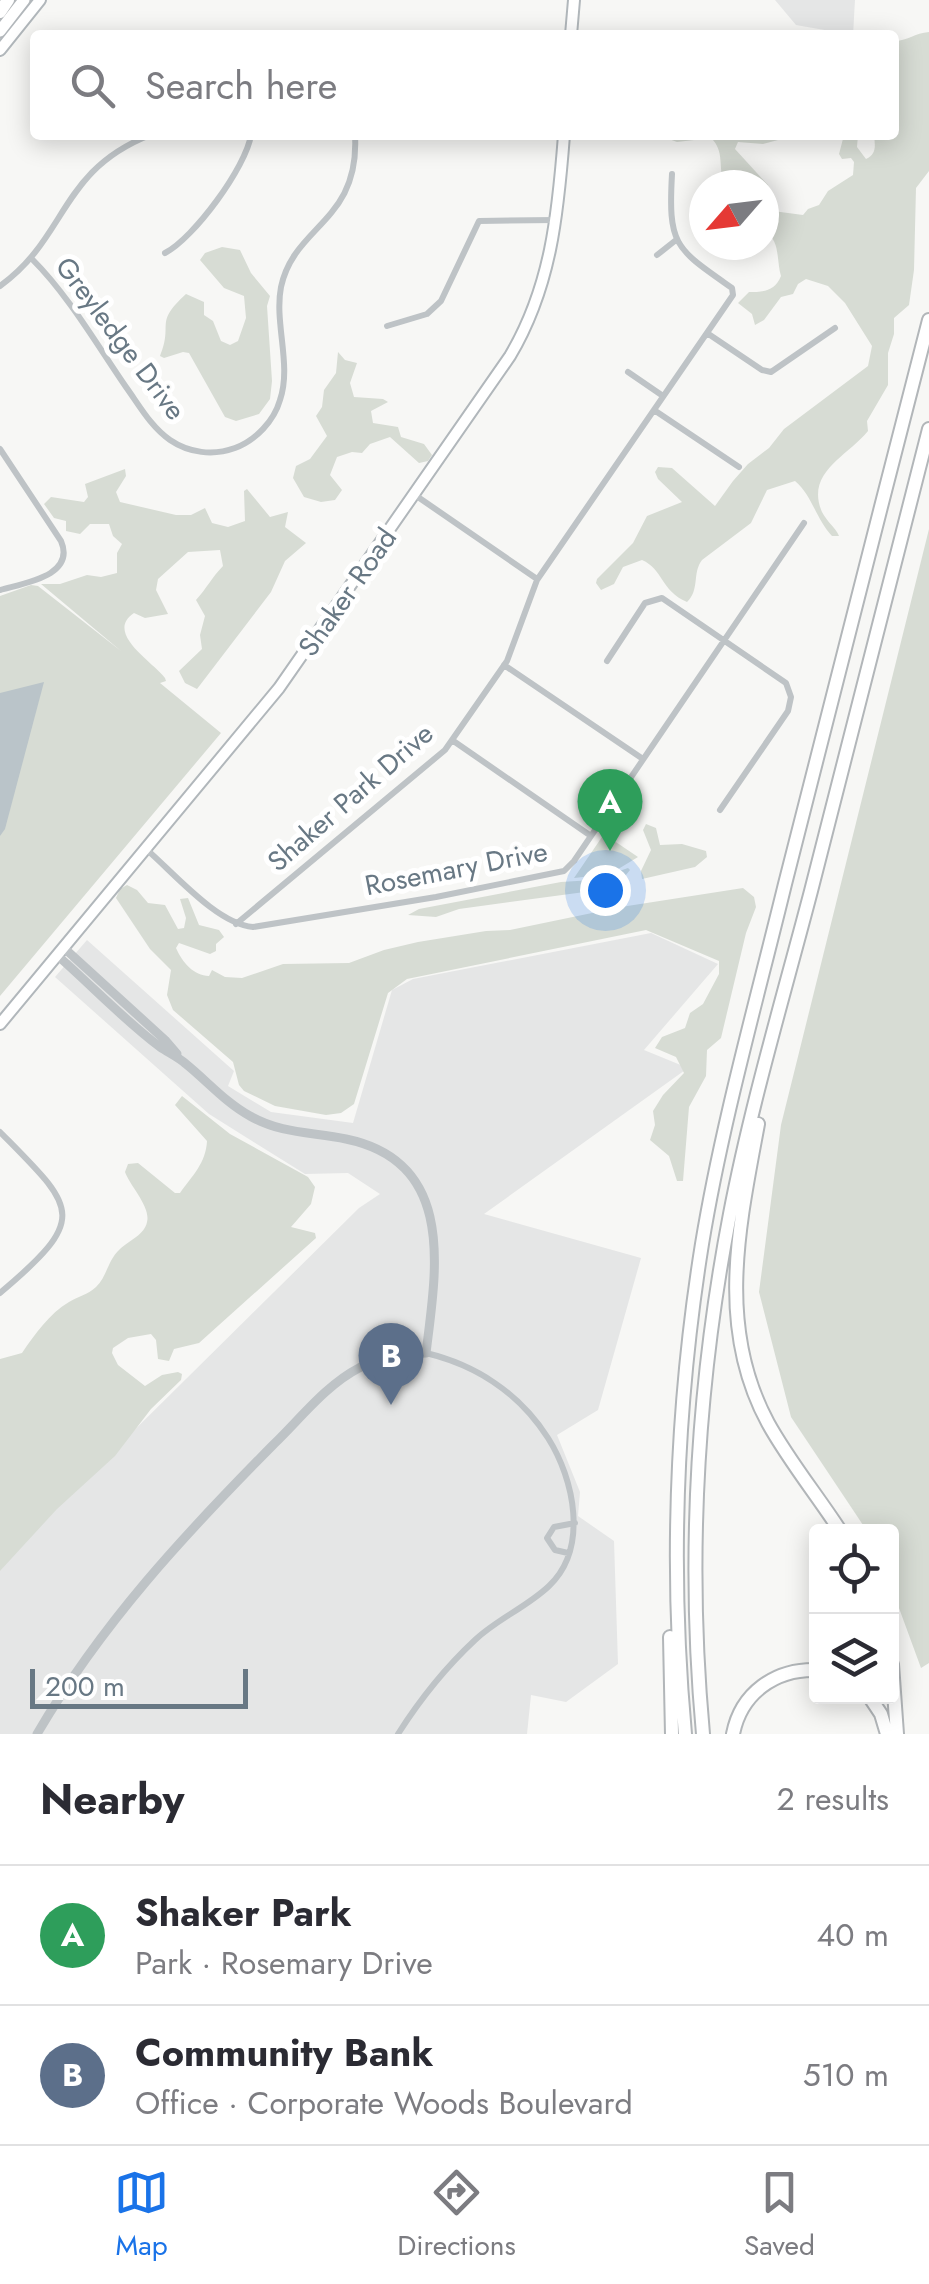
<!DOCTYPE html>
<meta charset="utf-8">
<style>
:root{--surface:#fff;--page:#f7f7f7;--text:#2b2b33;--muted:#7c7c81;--line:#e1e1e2;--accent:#1a73e8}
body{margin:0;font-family:Jost,sans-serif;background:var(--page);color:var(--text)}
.controls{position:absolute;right:30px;bottom:30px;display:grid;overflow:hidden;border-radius:10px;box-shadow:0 5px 25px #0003}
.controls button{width:90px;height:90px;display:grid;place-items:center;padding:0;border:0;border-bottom:2px solid var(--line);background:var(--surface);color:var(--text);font:50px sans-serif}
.compass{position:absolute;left:689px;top:170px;width:90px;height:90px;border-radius:50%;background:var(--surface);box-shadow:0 5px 25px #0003;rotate:242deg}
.scale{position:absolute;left:30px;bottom:25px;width:218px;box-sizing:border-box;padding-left:10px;border:5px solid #687884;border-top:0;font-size:28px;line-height:35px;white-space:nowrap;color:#687884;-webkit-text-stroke:8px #fff;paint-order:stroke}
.you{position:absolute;left:605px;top:890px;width:35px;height:35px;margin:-25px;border:8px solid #fff;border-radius:50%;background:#1a73e8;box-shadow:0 0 0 15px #1a73e833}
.badge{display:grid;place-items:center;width:65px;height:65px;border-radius:50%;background:var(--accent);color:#fff;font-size:32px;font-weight:700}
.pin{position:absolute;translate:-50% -82px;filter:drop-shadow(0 2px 5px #0008)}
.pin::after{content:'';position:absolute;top:52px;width:35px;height:30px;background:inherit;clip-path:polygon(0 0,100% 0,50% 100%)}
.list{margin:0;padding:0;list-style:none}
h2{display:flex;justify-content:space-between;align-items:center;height:130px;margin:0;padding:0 40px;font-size:42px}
h2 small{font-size:32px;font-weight:400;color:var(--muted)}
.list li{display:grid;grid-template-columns:65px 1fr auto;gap:30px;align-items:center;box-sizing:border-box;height:140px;padding:0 40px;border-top:2px solid var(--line)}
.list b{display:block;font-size:38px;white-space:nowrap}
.list p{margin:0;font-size:32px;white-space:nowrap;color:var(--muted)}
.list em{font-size:32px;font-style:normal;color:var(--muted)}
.icon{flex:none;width:55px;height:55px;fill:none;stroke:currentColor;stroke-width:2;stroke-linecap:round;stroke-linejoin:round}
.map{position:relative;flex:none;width:929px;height:1734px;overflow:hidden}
.search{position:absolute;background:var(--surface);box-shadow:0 5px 25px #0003;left:30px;right:30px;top:30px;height:110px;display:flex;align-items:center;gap:25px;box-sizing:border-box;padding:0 35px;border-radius:10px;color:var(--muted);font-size:38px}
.sheet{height:410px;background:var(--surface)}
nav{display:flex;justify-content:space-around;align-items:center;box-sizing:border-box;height:140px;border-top:2px solid var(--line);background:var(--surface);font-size:28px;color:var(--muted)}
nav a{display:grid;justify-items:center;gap:5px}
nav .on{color:var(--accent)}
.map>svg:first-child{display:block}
.built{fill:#e5e6e6}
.green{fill:#d7dcd4}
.water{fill:#bac4c9}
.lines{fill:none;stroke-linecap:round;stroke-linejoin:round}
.secondary-casing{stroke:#b1b7bb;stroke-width:14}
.primary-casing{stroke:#b2b7bb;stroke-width:15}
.motorway-casing{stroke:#b2b6b9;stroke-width:16}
.minor{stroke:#bec3c6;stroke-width:6}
.tertiary{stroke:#bec3c6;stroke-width:9}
.secondary{stroke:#fff;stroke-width:10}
.primary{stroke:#fff;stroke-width:11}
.motorway{stroke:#fff;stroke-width:12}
.labels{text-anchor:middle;stroke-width:10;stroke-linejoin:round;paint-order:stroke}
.street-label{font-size:28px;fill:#687884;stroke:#fff}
</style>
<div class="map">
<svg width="929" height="1734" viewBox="0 0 929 1734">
<rect width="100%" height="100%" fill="#f7f7f5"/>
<path class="built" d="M775,0H855L853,35L796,25Z
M651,933L718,964L644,1050L688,1068L484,1214L641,1258L598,1410L557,1435L580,1492L578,1516L614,1541L618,1664L566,1702L531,1695L527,1734H0V1563L359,1208L380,1194L348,1173L305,1174L209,1114L55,977L87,940L234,1071L228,1086L271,1112L353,1123L392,990L413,979Z"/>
<path class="green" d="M929,32V171L916,188L914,270L909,305L894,318V334L888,353V385L867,421L868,431C847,457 805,472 822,512C827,522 836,528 839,536H832C816,519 812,495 795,481L767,490L751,523L702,560C692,573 700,590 687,602C661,591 663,569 642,560L623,567L614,584L601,590L596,583L597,579L633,543L647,516L682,502L658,479L655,472L658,467L672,468L715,506L733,481L748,464L769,448L784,429L868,366L872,346L845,303L828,286L806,279L798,284L793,294L781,297L764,320L755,325L752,314L738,303L749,292C764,292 775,291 781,276C776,260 781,240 764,231V185H724C718,168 725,151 711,138L677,142L661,136L628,135H778V140L763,144L738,142L735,149L768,185L773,211L803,215L808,209L819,205L828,191L853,175L854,162L851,158L842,159L839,154L844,135H858L857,147L866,159C877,154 875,145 874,135H894V41C907,41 915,33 929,32Z
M222,247L240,250L251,273L270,296L267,306L272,381L270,399L259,414L236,421L225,417L189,353L183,352L164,358L160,356C174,323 153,324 186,294L204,302V315L213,321L221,341L230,345L238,341L246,318L244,296L224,288L200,260L205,253Z
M338,352L345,360L357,363L350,383L354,397L383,399L388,402L371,411L373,423L398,427L401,437L424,444L432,455L428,461L419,463L390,437L370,444L362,453L352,452L337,457L330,475L342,490L335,500L321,502L304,497L293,478L296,466L310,459L327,436L316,416L322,407L324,390L336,373Z
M125,469L126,476L116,492L120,502L176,515H191L205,508L212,523L228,527L245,521L244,491L247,489L270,517L288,512L285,527L306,543L285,561L271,592L197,689L185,683L179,671L202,649L200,635L205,616L196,600C207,588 212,577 223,566L220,550L188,552L158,579L156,590L168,614L145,618L134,613C104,633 153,662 165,678L166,681L160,683L221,733L0,996V596L31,585L38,586L121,651L41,584H60L87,575L101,577L117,573V553L122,544L113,536L109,524H90L80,534L66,531V521L54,518L44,504L51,497L84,502L88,497L85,484Z
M929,529V1663L921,1668L892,1589V1532L867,1531L791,1417L759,1292L781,1125Z
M646,824L656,828L660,845L682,844L706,851L707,857L695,867L642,879L641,871L651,850L643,830Z
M604,834L638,857L610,874L574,878Z
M628,868L630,870L621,881L592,891L459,909L436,917L408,915L419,909L561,882L593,880Z
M127,885L137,890L148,903L165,905L178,929L184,928L186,918L180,899L188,898L199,925L219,930L224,937L216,944V951L210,954L179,943L176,948C182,962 194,976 209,976L212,970L225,977L242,978L283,964L349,963L384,950L418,942L486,931L510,930L621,907L743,888L754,897L756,907L746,933L721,1038L707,1050L706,1076L689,1107L683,1181H677L669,1156L650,1140L655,1125L653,1111L663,1095L684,1073L676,1057L655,1048L662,1037L685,1028L690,1013L703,1004L719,974V961L646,930L407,979L388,993L354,1104L341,1113L326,1115L275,1106L244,1091L239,1085L233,1062L173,1010L167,995L171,970L150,949L116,898L120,889Z
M182,1096L230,1134L308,1177L315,1187L311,1204L291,1227L315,1233L316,1238L199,1343L174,1349L169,1361L158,1359L156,1340L151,1334L128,1338L113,1348L112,1353L118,1365L145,1386L162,1375L178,1372L182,1374L181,1380L151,1409L115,1456L57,1509L0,1571V1359L22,1353C35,1334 49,1314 69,1302C79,1296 87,1295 96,1287C108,1275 107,1261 120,1249C129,1241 145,1234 147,1222C151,1207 130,1186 125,1172L128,1164L138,1163L175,1193H180C192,1176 206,1163 207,1141L175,1105Z"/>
<path class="water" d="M44,682L5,829L0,836V693Z"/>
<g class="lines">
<g class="secondary-casing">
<path id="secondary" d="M571,35L574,0
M0,50L40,0
M0,1024L279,688L510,356C551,287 558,214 564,135"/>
</g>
<g class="primary-casing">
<path id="primary" d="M0,31L24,0"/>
</g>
<g class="motorway-casing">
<path id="motorway" d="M0,12L8,0
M758,1124C739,1226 716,1327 768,1423C789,1461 817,1495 841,1532
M670,1637L672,1734
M892,1664L897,1734
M869,1696L881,1714L887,1734
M685,1734C670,1571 676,1406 702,1244C722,1123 756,1003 785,884C832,695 881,508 929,320
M703,1734C687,1561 697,1385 730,1214C751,1105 783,998 811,891C851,737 890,583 929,429
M733,1734C741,1693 775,1669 816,1670"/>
</g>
<path class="minor" d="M165,253C194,238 246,167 251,135
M657,255L676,240
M32,259C69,296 97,345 126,387C139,405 151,427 170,440C189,453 213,456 235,448C256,440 274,421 280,400C292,365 274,323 281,287C294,225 360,222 355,135
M0,286C68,237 59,171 150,135
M387,326L427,314L441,301L479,221L555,220
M707,333L762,370L771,372L835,328
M628,372L663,396
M654,410L739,467
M0,449L61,541C76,576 24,583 0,590
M415,495L537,579
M607,661L645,603L662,598L786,683L791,697L788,711L720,810
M504,665L643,759
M452,740L591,836
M146,849C174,873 217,924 253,927L436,897L564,871L574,861L804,523
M236,924L445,750L507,661L537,580L733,295L732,288C675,248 668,246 672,174
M0,1132C76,1209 90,1217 0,1293
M568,1553L555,1550L547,1538L554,1527L575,1523
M398,1734C419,1701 446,1667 475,1640C497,1619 527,1607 549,1586C589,1548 574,1479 548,1438C519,1393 476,1365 426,1353"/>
<path class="tertiary" d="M64,948L165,1040L177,1054
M37,1734C102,1623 184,1535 274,1444C300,1419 326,1385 359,1368C380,1356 403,1354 426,1353C436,1271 457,1162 346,1139C313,1132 281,1134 250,1116C226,1103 207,1081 186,1064C178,1057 169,1053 160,1047C124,1020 92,986 58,956"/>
<use href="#secondary" class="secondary"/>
<use href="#primary" class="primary"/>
<use href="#motorway" class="motorway"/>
</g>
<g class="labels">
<g class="street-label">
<text transform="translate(121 338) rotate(53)" y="10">Greyledge Drive</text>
<text transform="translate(347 592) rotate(-55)" y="10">Shaker Road</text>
<text transform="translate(350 797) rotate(-41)" y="10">Shaker Park Drive</text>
<text transform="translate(456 868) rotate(-11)" y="10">Rosemary Drive</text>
</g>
</g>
</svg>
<div class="controls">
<button><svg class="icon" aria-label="locate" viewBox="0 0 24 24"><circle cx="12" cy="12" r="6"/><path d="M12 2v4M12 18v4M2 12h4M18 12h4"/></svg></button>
<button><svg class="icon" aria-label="layers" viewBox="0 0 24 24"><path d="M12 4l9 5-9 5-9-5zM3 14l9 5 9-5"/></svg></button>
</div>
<svg class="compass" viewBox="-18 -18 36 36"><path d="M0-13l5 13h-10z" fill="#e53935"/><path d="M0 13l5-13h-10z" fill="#7c7c81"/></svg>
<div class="scale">200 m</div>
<div class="you"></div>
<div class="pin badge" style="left:610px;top:851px;background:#2e9e5b">A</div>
<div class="pin badge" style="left:391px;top:1405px;background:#5c6f8a">B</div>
<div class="search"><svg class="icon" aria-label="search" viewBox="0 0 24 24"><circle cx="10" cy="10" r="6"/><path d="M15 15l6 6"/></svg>Search here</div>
</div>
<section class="sheet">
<h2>Nearby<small>2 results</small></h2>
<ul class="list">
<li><span class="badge" style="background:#2e9e5b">A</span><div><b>Shaker Park</b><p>Park · Rosemary Drive</p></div><em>40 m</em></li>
<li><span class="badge" style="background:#5c6f8a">B</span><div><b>Community Bank</b><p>Office · Corporate Woods Boulevard</p></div><em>510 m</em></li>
</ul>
</section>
<nav>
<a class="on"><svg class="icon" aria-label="map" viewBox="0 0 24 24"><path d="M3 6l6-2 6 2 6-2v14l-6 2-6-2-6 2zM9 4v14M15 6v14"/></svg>Map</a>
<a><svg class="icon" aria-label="directions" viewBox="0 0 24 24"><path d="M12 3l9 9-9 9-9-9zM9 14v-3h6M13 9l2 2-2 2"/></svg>Directions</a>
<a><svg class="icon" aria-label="saved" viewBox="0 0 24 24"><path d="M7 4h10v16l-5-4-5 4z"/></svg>Saved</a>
</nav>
